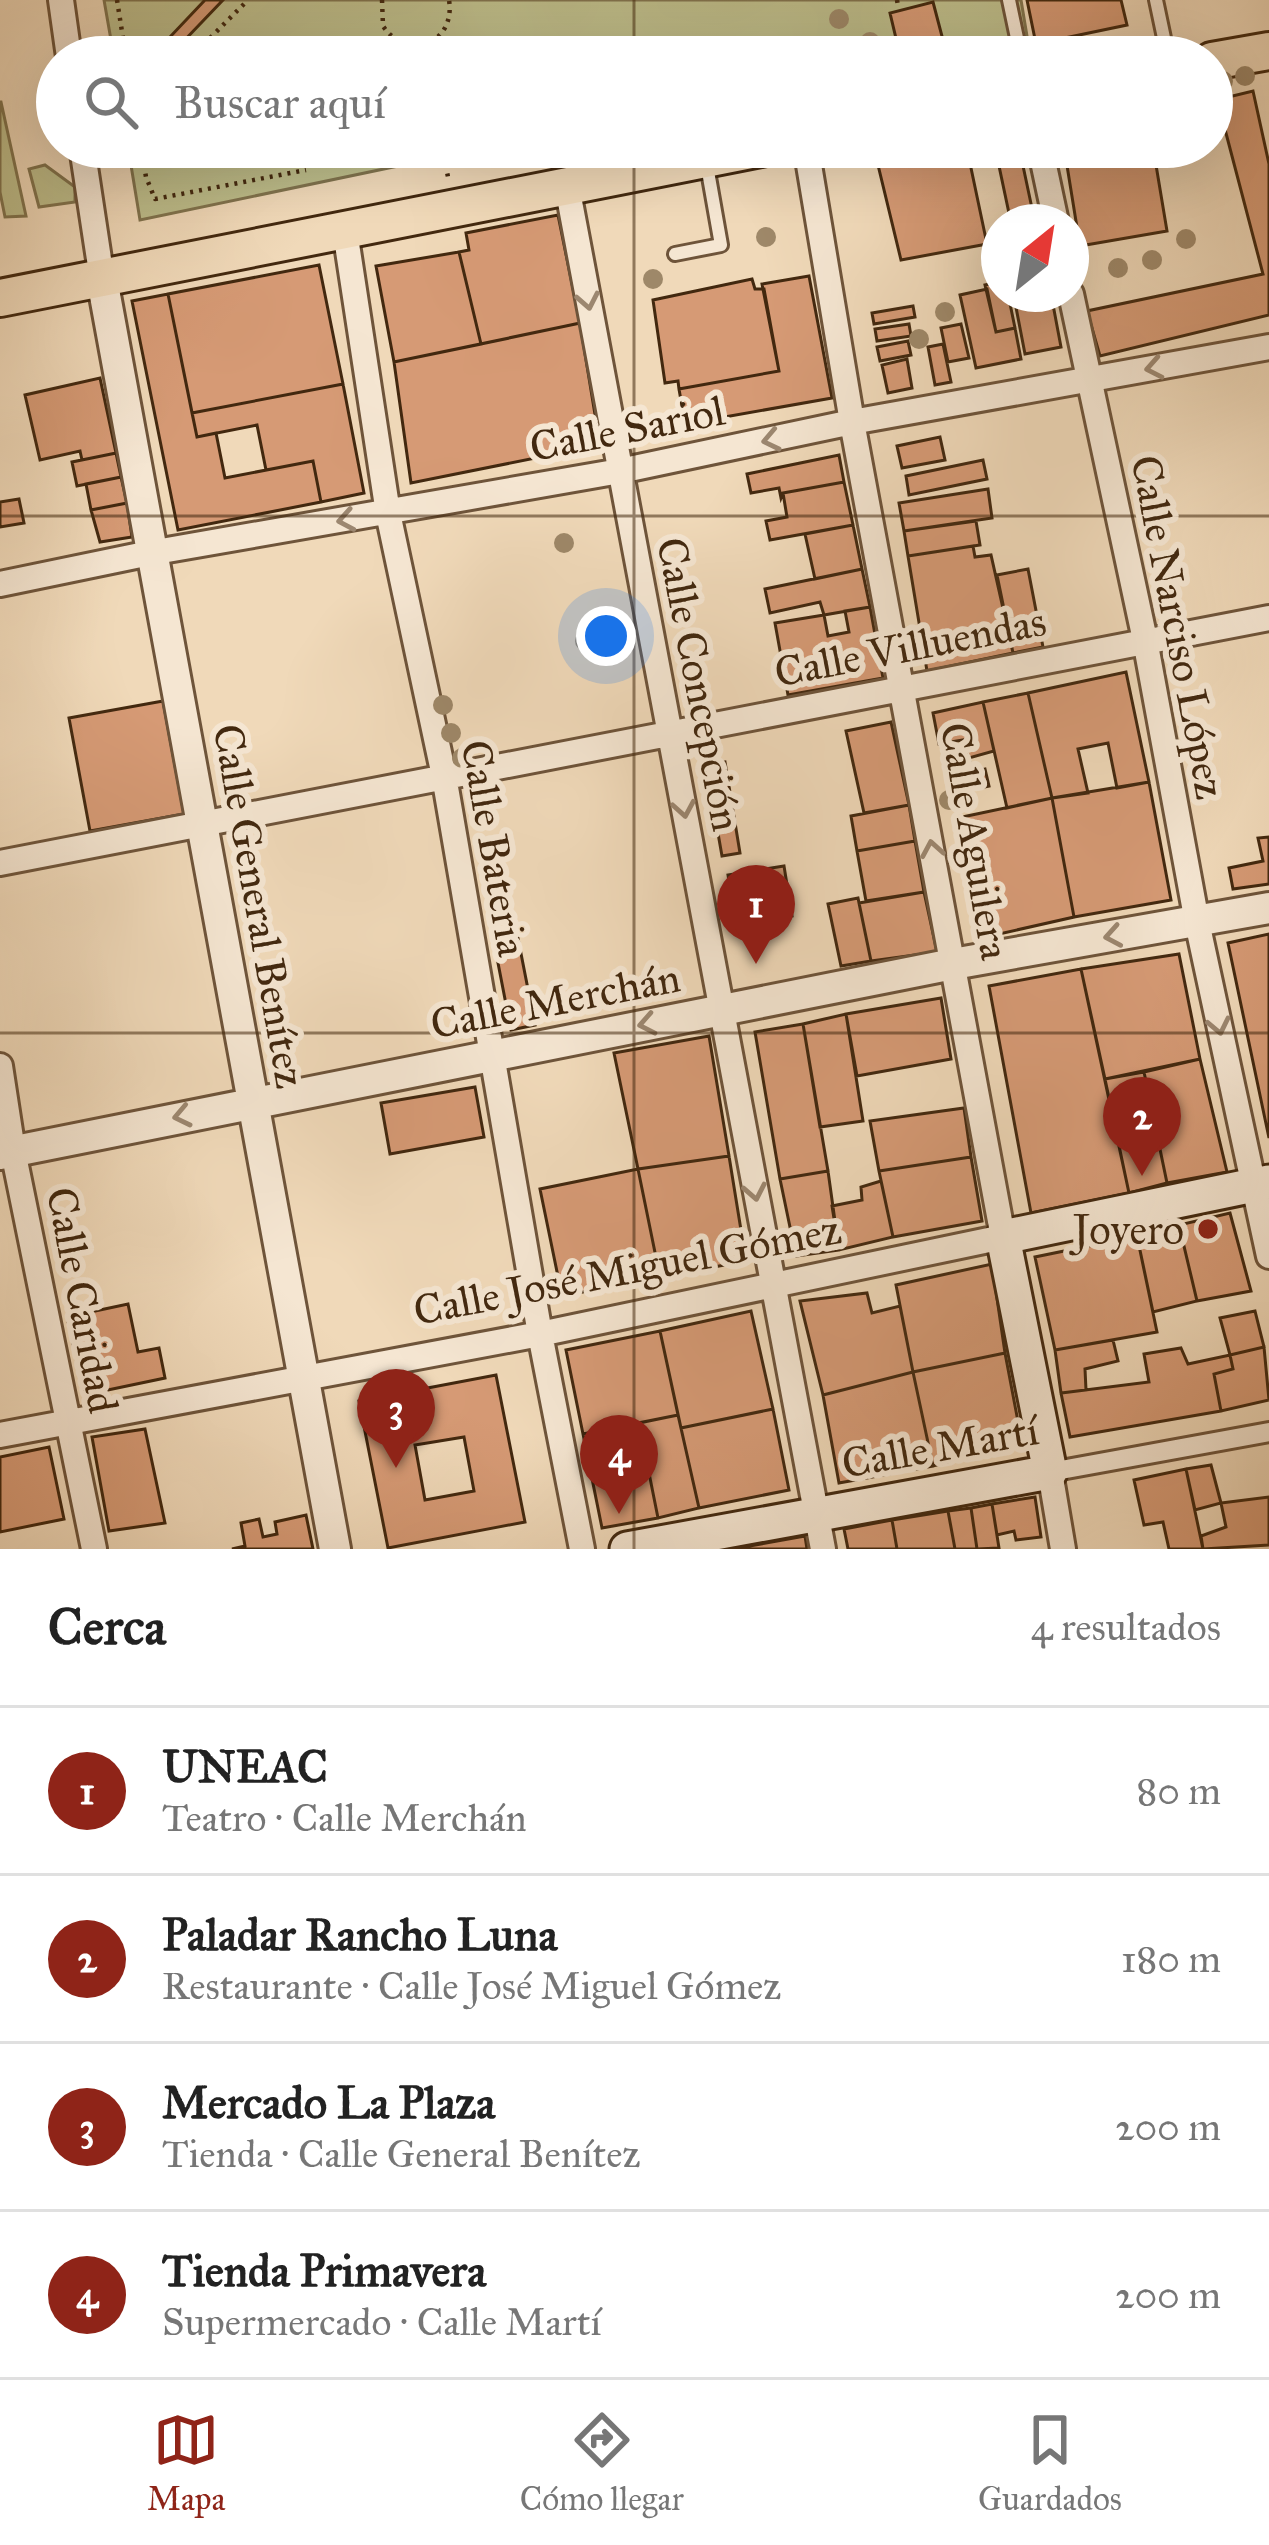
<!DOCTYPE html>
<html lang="es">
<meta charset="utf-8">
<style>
:root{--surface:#fff;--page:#f2f2f2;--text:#222;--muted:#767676;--line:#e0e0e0;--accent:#8f2418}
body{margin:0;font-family:"IM FELL Great Primer",serif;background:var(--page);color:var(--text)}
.compass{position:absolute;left:981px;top:204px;width:108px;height:108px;border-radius:50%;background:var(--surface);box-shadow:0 12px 48px #0002;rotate:30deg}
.you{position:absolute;left:606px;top:636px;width:42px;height:42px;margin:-30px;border:9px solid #fff;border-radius:50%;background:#1a73e8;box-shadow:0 0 0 18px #1a73e833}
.badge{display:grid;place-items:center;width:78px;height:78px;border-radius:50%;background:var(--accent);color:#fff;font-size:39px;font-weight:700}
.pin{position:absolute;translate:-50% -99px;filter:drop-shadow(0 3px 6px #0008)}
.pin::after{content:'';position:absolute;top:63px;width:42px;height:36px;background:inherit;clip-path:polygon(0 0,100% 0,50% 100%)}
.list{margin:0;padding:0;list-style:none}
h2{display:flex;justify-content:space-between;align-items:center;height:156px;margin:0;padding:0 48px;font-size:51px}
h2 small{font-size:39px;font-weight:400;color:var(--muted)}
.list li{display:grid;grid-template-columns:78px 1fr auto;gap:36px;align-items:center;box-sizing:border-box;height:168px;padding:0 48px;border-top:3px solid var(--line)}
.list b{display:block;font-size:45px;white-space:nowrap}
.list p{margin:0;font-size:39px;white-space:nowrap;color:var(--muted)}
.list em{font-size:39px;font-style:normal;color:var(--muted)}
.icon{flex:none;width:66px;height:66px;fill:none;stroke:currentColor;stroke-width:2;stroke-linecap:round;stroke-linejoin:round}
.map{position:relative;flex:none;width:1269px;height:1549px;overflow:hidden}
.search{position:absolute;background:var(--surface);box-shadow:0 12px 48px #0002;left:36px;right:36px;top:36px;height:132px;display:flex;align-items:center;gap:30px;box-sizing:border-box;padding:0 42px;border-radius:66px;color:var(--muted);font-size:45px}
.sheet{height:828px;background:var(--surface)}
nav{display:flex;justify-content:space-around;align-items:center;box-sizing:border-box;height:168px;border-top:3px solid var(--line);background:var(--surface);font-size:33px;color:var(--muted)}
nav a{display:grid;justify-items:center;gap:6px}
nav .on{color:var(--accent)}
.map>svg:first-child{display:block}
.green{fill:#bdbe8c;stroke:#80734e;stroke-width:3}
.building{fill:#d69a75;stroke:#42280f;stroke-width:3;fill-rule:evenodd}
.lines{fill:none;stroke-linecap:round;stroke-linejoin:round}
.service-casing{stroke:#6e543a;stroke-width:18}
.pedestrian-casing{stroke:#6e543a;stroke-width:24}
.minor-casing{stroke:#6e543a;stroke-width:30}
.tertiary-casing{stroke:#6e543a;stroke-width:36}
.secondary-casing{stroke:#42280f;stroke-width:39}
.primary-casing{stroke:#42280f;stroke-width:42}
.path{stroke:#42280f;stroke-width:4.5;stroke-dasharray:3 6;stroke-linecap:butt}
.service{stroke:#f5e6d2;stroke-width:12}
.pedestrian{stroke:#f5e6d2;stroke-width:18}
.minor{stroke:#f5e6d2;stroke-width:24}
.tertiary{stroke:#f5e6d2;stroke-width:30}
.secondary{stroke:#f5e6d2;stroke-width:33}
.primary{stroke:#f0d9b9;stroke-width:36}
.tree{fill:#9e8869}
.oneway{stroke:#9c8770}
.grid{fill:none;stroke:#42280f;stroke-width:3;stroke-opacity:0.55}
.poi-dot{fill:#8f2418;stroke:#f5e6d2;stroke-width:4.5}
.labels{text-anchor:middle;stroke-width:12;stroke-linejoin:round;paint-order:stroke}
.street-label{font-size:42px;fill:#42280f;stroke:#f5e6d2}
.poi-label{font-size:42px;fill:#42280f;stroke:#f5e6d2;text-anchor:end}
</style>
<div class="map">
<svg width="1269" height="1549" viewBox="0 0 1269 1549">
<rect width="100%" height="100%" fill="#f0d9b9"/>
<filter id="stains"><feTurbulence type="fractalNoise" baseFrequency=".00167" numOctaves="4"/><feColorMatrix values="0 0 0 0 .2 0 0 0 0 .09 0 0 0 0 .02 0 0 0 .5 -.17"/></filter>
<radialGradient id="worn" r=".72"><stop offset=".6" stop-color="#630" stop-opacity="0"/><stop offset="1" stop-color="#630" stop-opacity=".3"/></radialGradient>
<path class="green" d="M104,0H1021L1027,36L923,57H114Z
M0,102H1L26,216L5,217L0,192Z
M128,147H489L140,220Z
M45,165L75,187V202L39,207L29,169Z"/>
<path class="building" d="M205,0H223L179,46L169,38Z
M1027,0H1121L1127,25L1036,44Z
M933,2L943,40L932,42L928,50L899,51L890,13Z
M1253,91L1269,164V315L1100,356L1087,311L1263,274L1222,118L1212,121V101Z
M995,147H1019L1033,213L1010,218Z
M1064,147H1153L1167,231L1080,246Z
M967,149L987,244L901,260L878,165Z
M558,215L580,323L481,344L459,252L469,250L466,233Z
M459,252L481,344L394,362L376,266Z
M319,265L343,384L192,413L168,294Z
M809,276L832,398L685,424L679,389L779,371L762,284Z
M752,279L755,289H764L779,371L679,389L678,381L665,383L653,300Z
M999,282V294H1008L1015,328L996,332L985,285Z
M987,289L996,332L1015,328L1021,359L976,368L960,295Z
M168,294L197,437L216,433L225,478L313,461L321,502L178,530L132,301Z
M1032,294H1051L1061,347L1025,354L1014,297Z
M913,306L915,317L874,324L872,313Z
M580,323L600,445L411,483L394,362Z
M909,324L911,336L877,341L875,329Z
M961,324L969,358L948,362L941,328Z
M908,341L911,355L880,361L877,347Z
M943,344L951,382L935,385L928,347Z
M907,359L912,388L888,393L882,365Z
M100,378L116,453L82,460L80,451L40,460L25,395Z
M343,384L364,493L321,502L313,461L266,470L257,425L197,437L192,413Z
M940,437L945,460L902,468L897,446Z
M116,453L121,477L77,486L72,462Z
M839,455L844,482L783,493L781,498L779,488L751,493L747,474Z
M983,460L987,479L909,495L906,476Z
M121,477L127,503L91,510L86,484Z
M844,482L853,525L770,540L766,521L787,517L783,493Z
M988,489L992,518L904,531L899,503Z
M19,499L24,523L0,527V502Z
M127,503L132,537L100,542L91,510Z
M976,521L980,545L908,556L904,531Z
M853,525L862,569L815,579L805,534Z
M973,546L975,557L991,555L1013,653L927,671L908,556Z
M862,569L870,607L824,615L820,602L770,613L765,589Z
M1028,569L1043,647L1013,653L997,575Z
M870,607L883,678L788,695L775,623L824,615L828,636L849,632L845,611Z
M1126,672L1149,782L1117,788L1108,743L1078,749L1088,793L1052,798L1028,693Z
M1028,693L1052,798L1007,808L983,702Z
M163,701L184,814L90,831L69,718Z
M983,702L994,751L969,758L963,740L939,744L933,713Z
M891,722L909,805L864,813L846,731Z
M969,758L972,772L985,769L989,786L955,793L948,763Z
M725,762L740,853L722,856L706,765Z
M1149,782L1171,900L1074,917L1052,798Z
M1052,798L1074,917L977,939L953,819Z
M909,805L915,841L857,851L851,816Z
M1269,837V884L1233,889L1229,868L1263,861L1258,838Z
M915,841L924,892L866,901L857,851Z
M784,866L792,916L736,925L728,875Z
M924,892L937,952L871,961L859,903Z
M858,898L871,961L841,966L828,904Z
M516,928L535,1025L511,1030L492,932Z
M1269,934V1138L1228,943Z
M1179,954L1200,1059L1105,1079L1081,969Z
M1081,969L1129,1193L1031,1213L989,986Z
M941,998L951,1059L857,1076L846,1014Z
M846,1014L863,1121L820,1127L803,1024Z
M803,1024L828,1171L780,1179L755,1032Z
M709,1036L729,1156L638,1169L614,1053Z
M1200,1059L1227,1172L1167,1183L1144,1072Z
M1144,1072L1167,1183L1129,1193L1105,1079Z
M475,1087L484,1137L390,1154L381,1103Z
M964,1108L971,1157L879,1171L870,1121Z
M729,1156L746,1261L660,1277L638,1169Z
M971,1157L982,1221L893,1237L879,1171Z
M638,1169L660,1277L562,1296L540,1189Z
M828,1171L839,1250L796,1256L780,1179Z
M881,1181L893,1237L839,1250L832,1206L862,1200L861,1187Z
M1230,1213L1251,1291L1197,1301L1179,1225Z
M1179,1225L1197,1301L1153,1312L1137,1236Z
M1137,1236L1157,1332L1055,1350L1035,1257Z
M992,1264L1005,1353L913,1372L896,1285Z
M867,1293L872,1313L900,1306L913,1372L823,1395L800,1301Z
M128,1304L138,1352L159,1348L165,1378L84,1395L67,1317Z
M751,1311L773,1409L681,1428L660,1331Z
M1255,1311L1264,1347L1230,1355L1220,1318Z
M660,1331L678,1415L583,1434L566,1350Z
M1113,1340L1118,1361L1085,1369L1086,1390L1061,1393L1055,1350Z
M1264,1347L1269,1400L1221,1411L1214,1374L1233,1369L1230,1355Z
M1181,1348L1188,1364L1230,1355L1233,1369L1214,1374L1221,1411L1070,1437L1061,1393L1149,1382L1144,1354Z
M1005,1353L1020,1432L1012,1447L933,1466L913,1372Z
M913,1372L933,1466L839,1483L823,1395Z
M496,1375L525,1522L388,1548L359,1401ZM464,1437L474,1491L425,1500L415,1445Z
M773,1409L789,1490L699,1508L681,1428Z
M678,1415L699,1508L658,1518L639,1423Z
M639,1423L658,1518L602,1528L583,1434Z
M145,1429L165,1523L109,1531L92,1437Z
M49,1447L64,1519L0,1532V1457Z
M1211,1465L1221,1503L1195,1510L1186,1469Z
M1186,1469L1203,1549H1169L1163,1522L1144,1525L1134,1480Z
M1035,1497L1041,1537L1016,1540L1014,1531L997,1535L992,1504Z
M1269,1497V1545L1203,1549L1201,1536L1226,1527L1221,1503Z
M992,1504L999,1548L977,1549L971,1508Z
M971,1508L977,1549H955L948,1511Z
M948,1511L955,1549H897L892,1520Z
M306,1515L313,1549H232L245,1546L241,1523L259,1519L263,1537L277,1534L275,1522Z
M892,1520L897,1549H848L844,1529Z
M805,1536L807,1549H733Z"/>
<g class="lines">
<g class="service-casing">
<path id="service" d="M1009,0L1021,57
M1156,0L1168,57
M675,254L721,245L706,160"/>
</g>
<g class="pedestrian-casing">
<path id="pedestrian" d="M1050,1472L1269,1432"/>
</g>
<g class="minor-casing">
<path id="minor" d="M61,0L69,57
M82,147L102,279
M1040,147L1056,222
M567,186L823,1549
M345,231L388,513L444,776L540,1334L582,1549
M1071,294L1145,640L1197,922L1269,1256
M0,584L150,553L620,471L852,422L1269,347
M0,863L1269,618
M0,1066L13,1151L94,1549
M0,1435L540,1334L1003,1237L852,422L806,147
M1050,1472L1063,1549"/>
</g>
<g class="tertiary-casing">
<path id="tertiary" d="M102,279L335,1549
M0,1154L953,964L1269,908"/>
</g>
<g class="secondary-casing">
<path id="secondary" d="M627,1549L1050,1472L1003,1237L1269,1182"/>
</g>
<g class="primary-casing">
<path id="primary" d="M1212,61L1269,51
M0,298L766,147"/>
</g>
<path class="path" d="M117,0L126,57
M382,0L383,26C408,63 456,43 449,0
M897,0L898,6
M191,57L248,0
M141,147L146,177L155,199L306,170
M442,147L448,177"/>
<use href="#service" class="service"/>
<use href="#pedestrian" class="pedestrian"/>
<use href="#minor" class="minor"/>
<use href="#tertiary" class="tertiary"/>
<use href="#secondary" class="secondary"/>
<use href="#primary" class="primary"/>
</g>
<g class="tree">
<circle cx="839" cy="19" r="10"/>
<circle cx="870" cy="42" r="10"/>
<circle cx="1245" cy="76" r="10"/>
<circle cx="1223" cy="81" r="10"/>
<circle cx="766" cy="237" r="10"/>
<circle cx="1186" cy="239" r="10"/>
<circle cx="1152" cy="260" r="10"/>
<circle cx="1118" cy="268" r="10"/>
<circle cx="653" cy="279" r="10"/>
<circle cx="945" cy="312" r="10"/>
<circle cx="919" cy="339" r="10"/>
<circle cx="564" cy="543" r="10"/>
<circle cx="585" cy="641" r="10"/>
<circle cx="443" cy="705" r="10"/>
<circle cx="451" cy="733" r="10"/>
<circle cx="462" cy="758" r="10"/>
<circle cx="949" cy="800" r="10"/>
</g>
<defs><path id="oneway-chevron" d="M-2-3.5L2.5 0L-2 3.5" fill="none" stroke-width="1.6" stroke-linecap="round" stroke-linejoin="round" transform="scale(3)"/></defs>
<g class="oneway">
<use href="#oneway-chevron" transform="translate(588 301) rotate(79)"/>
<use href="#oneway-chevron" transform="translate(1154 368) rotate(169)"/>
<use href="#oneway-chevron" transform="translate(771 440) rotate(168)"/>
<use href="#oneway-chevron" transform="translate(346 520) rotate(170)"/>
<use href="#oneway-chevron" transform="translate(684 809) rotate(80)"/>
<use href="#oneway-chevron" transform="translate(932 849) rotate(-100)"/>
<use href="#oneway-chevron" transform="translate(1113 936) rotate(170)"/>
<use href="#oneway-chevron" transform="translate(647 1024) rotate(169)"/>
<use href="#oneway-chevron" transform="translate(1219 1026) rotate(78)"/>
<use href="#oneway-chevron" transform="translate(182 1116) rotate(168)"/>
<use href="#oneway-chevron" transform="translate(755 1192) rotate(79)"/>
</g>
<path class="grid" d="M634,0V57M634,147V1549M0,516H1269M0,1033H1269"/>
<circle class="poi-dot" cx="1208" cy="1229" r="12"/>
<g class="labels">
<g class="street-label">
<text transform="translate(627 428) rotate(-11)" y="15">Calle Sariol</text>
<text transform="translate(1179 627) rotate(79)" y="15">Calle Narciso López</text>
<text transform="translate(910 646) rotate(-11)" y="15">Calle Villuendas</text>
<text transform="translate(700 684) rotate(79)" y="15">Calle Concepción</text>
<text transform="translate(976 841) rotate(80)" y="15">Calle Aguilera</text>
<text transform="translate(495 848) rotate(80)" y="15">Calle Bateria</text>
<text transform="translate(260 906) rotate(80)" y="15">Calle General Benítez</text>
<text transform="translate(555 1000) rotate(-11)" y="15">Calle Merchán</text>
<text transform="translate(627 1269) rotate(-11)" y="15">Calle José Miguel Gómez</text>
<text transform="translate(83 1300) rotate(79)" y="15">Calle Caridad</text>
<text transform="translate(940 1446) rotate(-10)" y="15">Calle Martí</text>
</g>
<g class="poi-label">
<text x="1184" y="1244">Joyero</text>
</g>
</g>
<rect width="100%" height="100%" filter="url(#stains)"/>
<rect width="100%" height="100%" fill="url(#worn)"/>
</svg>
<svg class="compass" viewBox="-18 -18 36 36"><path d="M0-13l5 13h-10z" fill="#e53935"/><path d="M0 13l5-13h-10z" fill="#767676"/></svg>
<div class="you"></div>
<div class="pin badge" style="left:756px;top:964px">1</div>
<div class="pin badge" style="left:1142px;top:1176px">2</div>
<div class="pin badge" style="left:396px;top:1468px">3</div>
<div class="pin badge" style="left:619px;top:1514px">4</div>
<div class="search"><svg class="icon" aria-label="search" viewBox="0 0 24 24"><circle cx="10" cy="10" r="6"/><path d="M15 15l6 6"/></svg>Buscar aquí</div>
</div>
<section class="sheet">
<h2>Cerca<small>4 resultados</small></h2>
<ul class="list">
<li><span class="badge">1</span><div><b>UNEAC</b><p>Teatro · Calle Merchán</p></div><em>80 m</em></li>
<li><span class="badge">2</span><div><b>Paladar Rancho Luna</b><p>Restaurante · Calle José Miguel Gómez</p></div><em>180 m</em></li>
<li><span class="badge">3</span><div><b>Mercado La Plaza</b><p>Tienda · Calle General Benítez</p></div><em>200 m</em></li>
<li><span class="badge">4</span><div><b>Tienda Primavera</b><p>Supermercado · Calle Martí</p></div><em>200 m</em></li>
</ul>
</section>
<nav>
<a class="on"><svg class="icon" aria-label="map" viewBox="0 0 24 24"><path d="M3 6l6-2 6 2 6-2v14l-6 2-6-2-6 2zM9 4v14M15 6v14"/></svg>Mapa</a>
<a><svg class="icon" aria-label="directions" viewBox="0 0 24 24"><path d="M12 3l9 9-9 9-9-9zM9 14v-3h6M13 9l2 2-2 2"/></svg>Cómo llegar</a>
<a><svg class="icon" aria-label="saved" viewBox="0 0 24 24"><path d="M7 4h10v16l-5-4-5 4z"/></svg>Guardados</a>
</nav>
